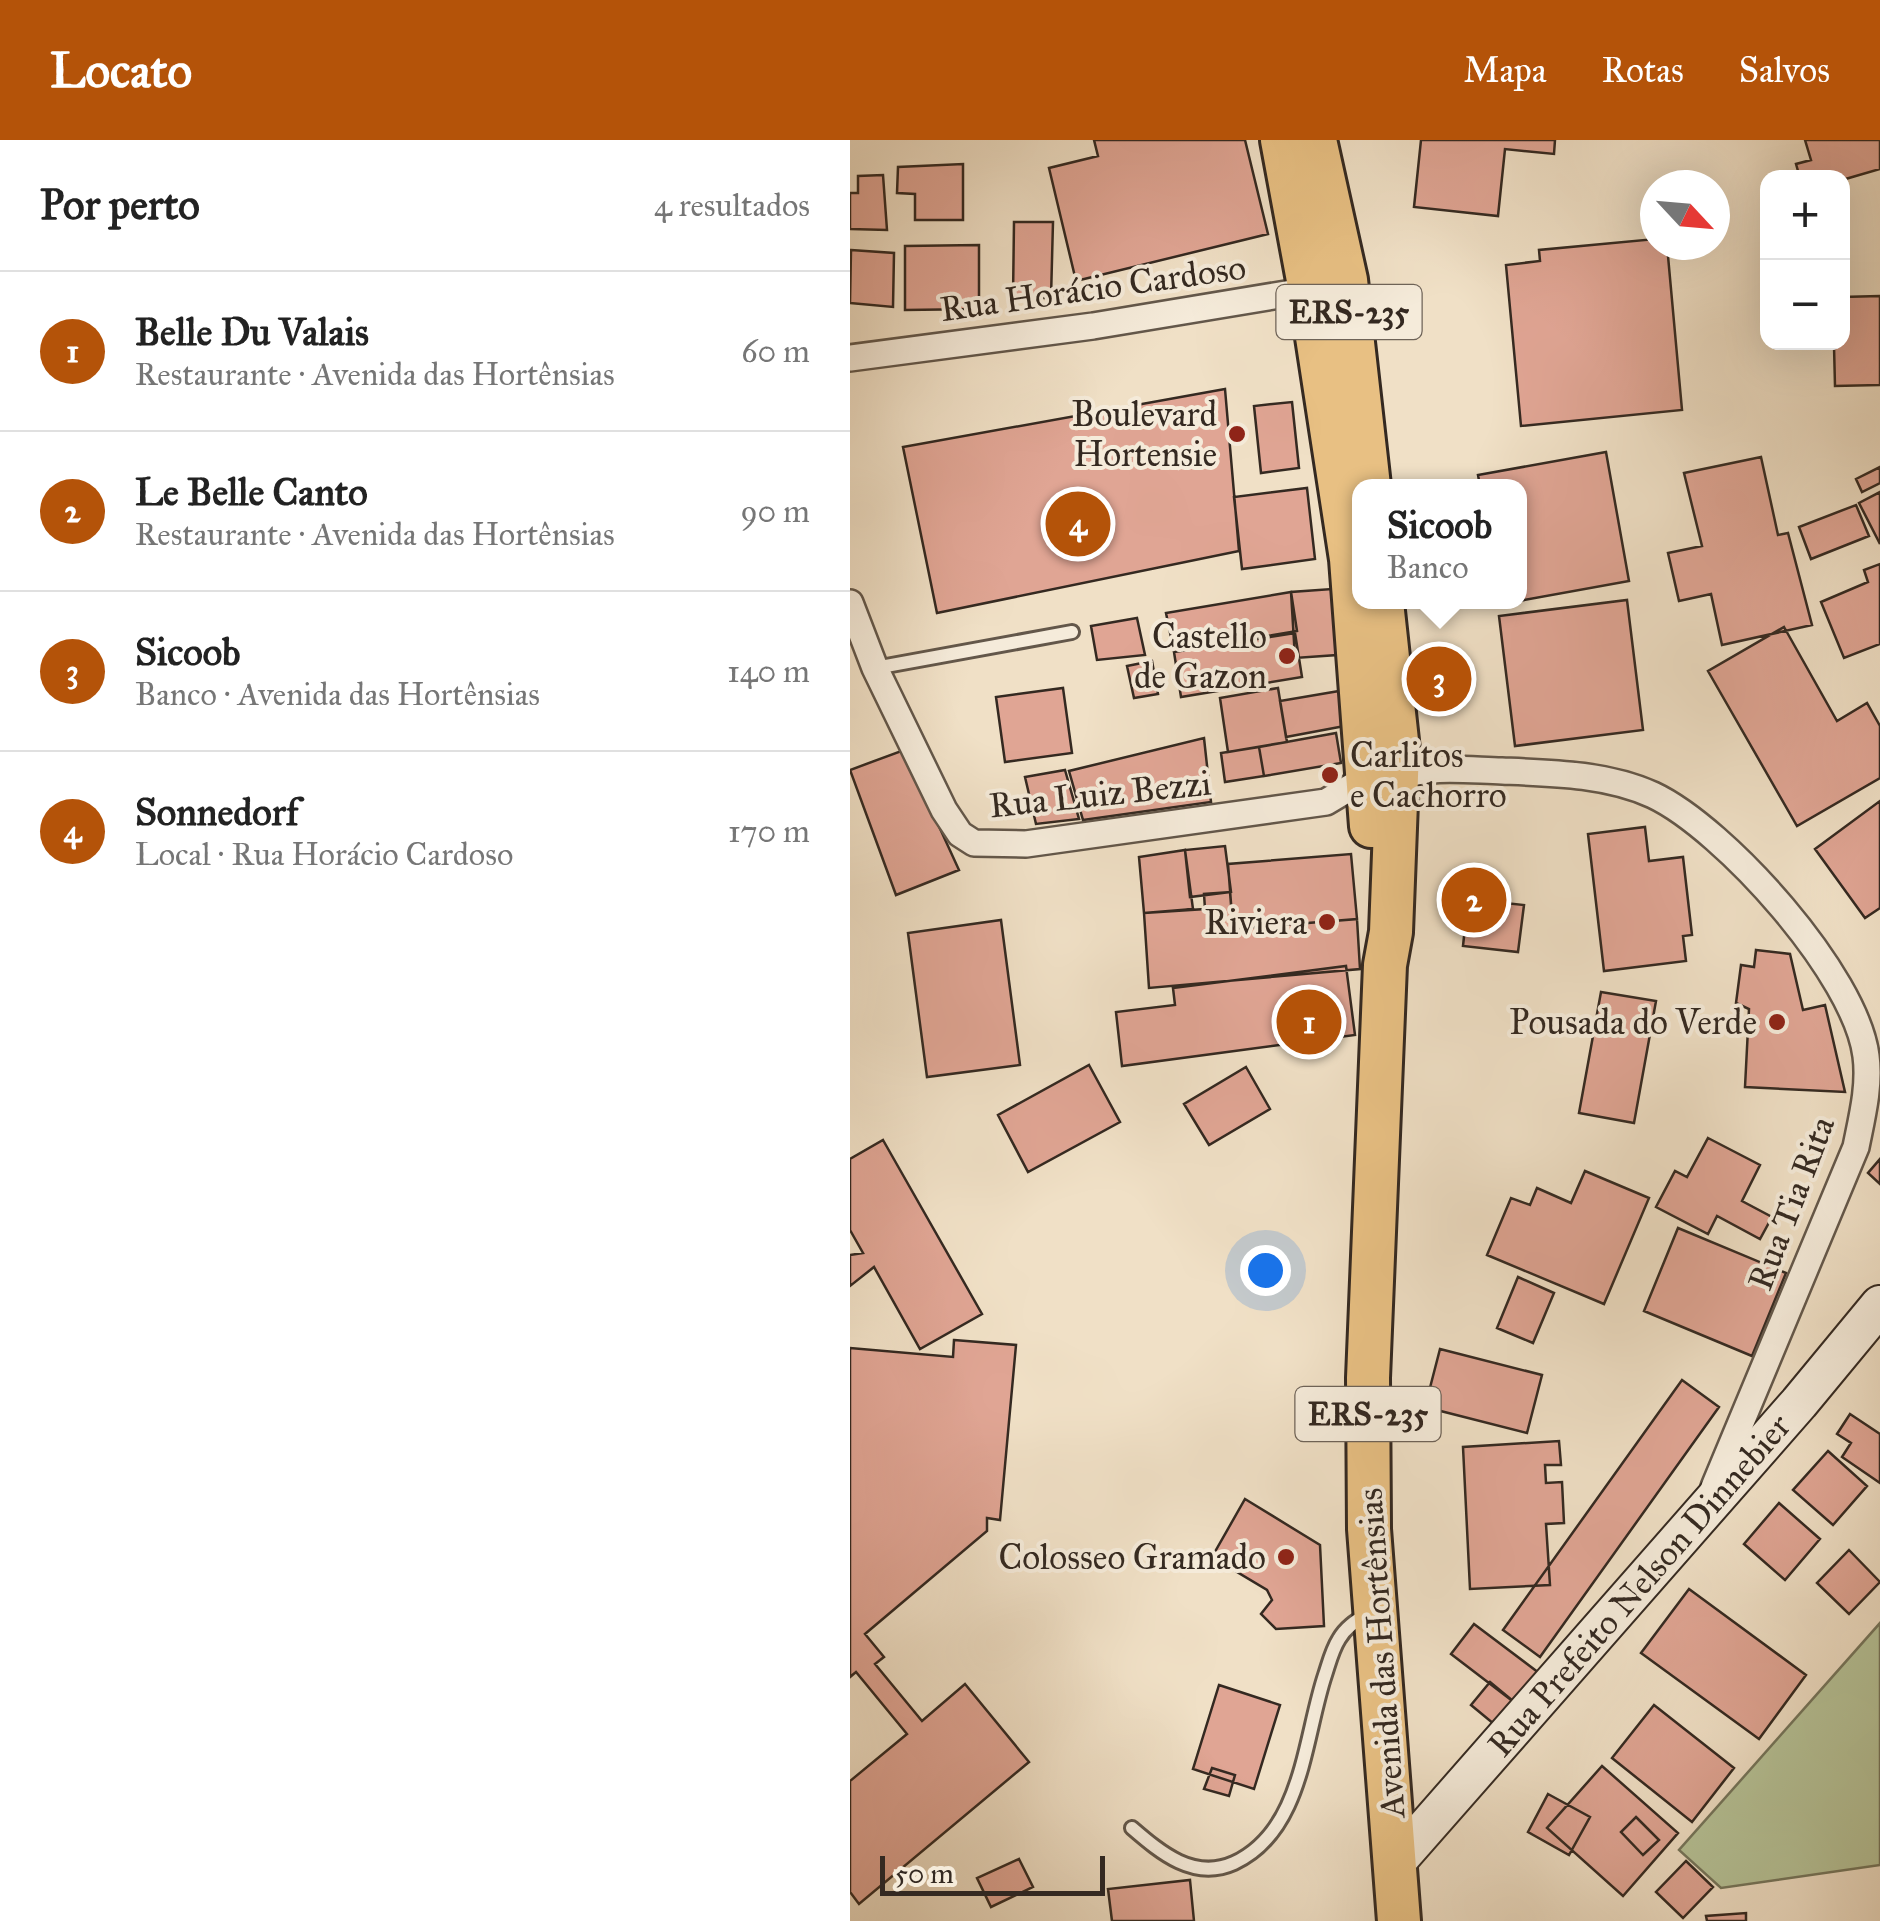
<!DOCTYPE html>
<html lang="pt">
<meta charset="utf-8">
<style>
:root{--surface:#fff;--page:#f2f2f2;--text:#222;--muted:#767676;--line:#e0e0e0;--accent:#b45309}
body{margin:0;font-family:"IM FELL Great Primer",serif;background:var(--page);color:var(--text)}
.controls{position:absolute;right:30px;top:30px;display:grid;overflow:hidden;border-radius:20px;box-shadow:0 10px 40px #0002}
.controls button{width:90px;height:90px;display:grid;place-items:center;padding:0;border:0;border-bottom:2px solid var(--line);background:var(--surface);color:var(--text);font:50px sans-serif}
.compass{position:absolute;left:790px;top:30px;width:90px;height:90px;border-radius:50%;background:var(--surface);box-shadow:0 10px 40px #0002;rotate:116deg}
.scale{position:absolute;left:30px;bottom:25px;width:225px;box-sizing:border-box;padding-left:10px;border:5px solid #342921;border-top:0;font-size:28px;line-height:35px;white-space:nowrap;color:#342921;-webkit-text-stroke:8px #f5ebda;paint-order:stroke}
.you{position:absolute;left:415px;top:1130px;width:35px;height:35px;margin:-25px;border:8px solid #fff;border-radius:50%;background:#1a73e8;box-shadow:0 0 0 15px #1a73e833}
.badge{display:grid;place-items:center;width:65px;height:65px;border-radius:50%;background:var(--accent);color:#fff;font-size:32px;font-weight:700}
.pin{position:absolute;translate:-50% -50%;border:5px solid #fff;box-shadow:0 2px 10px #0006}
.popup{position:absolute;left:502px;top:339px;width:175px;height:130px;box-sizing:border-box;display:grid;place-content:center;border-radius:20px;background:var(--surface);filter:drop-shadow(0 2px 8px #0005);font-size:32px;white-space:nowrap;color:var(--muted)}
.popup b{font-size:38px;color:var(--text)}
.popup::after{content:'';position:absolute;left:50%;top:100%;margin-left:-20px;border:20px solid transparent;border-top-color:var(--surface)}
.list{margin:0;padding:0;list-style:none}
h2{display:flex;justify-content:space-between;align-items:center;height:130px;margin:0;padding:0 40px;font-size:42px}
h2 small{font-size:32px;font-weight:400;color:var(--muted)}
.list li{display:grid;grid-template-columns:65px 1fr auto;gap:30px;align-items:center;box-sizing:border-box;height:160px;padding:0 40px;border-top:2px solid var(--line)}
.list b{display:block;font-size:38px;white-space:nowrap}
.list p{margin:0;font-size:32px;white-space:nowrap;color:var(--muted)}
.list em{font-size:32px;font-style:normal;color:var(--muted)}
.map{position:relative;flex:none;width:1030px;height:1781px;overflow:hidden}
header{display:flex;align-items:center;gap:60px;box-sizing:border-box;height:140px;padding:0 50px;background:var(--accent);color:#fff}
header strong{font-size:48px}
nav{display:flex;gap:55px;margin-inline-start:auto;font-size:35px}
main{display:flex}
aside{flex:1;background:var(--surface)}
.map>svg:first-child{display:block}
.green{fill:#b6c398;stroke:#75765c;stroke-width:2.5}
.building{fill:#e0a594;stroke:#342921;stroke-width:2.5}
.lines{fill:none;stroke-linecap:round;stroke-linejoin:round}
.lane-casing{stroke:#63574a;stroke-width:18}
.street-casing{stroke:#63574a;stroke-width:30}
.secondary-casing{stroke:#342921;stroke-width:42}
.primary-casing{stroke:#342921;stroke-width:48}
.lane{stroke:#f5ebda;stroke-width:12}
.street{stroke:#f5ebda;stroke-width:25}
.secondary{stroke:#f5ebda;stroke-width:38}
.primary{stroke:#e8c083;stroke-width:42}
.poi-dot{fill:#8f2418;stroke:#f5ebda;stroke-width:4}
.labels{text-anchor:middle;stroke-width:8;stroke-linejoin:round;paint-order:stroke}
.shield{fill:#f5ebda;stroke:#6e6358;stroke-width:2.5}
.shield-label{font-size:32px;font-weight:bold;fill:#342921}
.street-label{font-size:35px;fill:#342921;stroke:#f5ebda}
.poi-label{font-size:35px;fill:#342921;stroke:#f5ebda;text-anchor:end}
</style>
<header>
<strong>Locato</strong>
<nav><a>Mapa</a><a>Rotas</a><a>Salvos</a></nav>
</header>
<main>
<aside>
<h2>Por perto<small>4 resultados</small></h2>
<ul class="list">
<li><span class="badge">1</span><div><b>Belle Du Valais</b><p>Restaurante · Avenida das Hortênsias</p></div><em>60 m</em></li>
<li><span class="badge">2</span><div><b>Le Belle Canto</b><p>Restaurante · Avenida das Hortênsias</p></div><em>90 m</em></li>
<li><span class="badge">3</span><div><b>Sicoob</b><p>Banco · Avenida das Hortênsias</p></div><em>140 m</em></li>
<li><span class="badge">4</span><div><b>Sonnedorf</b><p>Local · Rua Horácio Cardoso</p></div><em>170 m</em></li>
</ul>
</aside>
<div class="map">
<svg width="1030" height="1781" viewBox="0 0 1030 1781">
<rect width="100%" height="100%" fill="#f0e0c6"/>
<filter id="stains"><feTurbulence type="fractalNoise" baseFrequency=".002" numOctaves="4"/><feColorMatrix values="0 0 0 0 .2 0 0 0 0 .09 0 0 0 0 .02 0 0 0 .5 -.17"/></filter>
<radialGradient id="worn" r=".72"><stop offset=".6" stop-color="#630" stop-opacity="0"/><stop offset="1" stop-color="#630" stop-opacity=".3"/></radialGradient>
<path class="green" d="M1030,1483V1725L871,1748L829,1710Z"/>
<path class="building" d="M244,0H395L418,94L226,141L199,28L248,16Z
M571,0H705L704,14L655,9L648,76L564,67Z
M955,0H1030V29L992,40V38H950L946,24L961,20Z
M113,24V80H65V54L47,53L48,27Z
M33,35L37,90L0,89V53H8V36Z
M164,82H203L201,158H163Z
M805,99V105H817L832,270L671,286L656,125L690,121L689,110Z
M129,105V169L55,170V106Z
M1,110L44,113L43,167L0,163Z
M1030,156V245L985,246L984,206H972V202H992V157Z
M375,249L389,411L87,473L53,307Z
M442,262L449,328L411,333L404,266Z
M756,312L779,441L669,461V346H630L628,335Z
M911,317L928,395L938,393L962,485L872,505L861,454L829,461L818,413L852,406L834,333Z
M1030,327V343L1012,352L1006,339Z
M457,348L465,419L392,429L384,357Z
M1030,352V404L1009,363Z
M1006,365L1019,396L961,419L949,387Z
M1030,424V504L994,518L971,462L1018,442L1014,430Z
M482,449L487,515L445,518L441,452Z
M441,452L447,491L324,512L316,473Z
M777,460L793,590L665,606L649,476Z
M287,478L295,515L247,520L241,486Z
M934,487L987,581L1017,563L1030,586V638L947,686L858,531Z
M445,493L452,537L331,557L324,512Z
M302,521L308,554L284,558L277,526Z
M213,548L222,613L155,622L146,557Z
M428,548L437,602L378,612L370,558Z
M495,550L500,585L436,597L430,561Z
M486,593L491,623L414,636L409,607Z
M354,598L361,662L233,680L219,631Z
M409,607L414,636L375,642L371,613Z
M54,610L109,730L46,755L0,630Z
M215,630L229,679L186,684L175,637Z
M1030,661V768L1015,778L965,709Z
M795,687L799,721L833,717L842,795L833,796L836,821L754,831L738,694Z
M375,706L381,752L340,757L335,710Z
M335,710L343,769L294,773L289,717Z
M501,714L507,779L383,789L378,724Z
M380,752L383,789L507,779L510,829L299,848L294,773L355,769L354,754Z
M618,759L674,765L668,812L613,806Z
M151,780L170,925L77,937L58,793Z
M906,810L940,814L953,870L975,865L995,952L895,947L899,869L886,863L891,825L904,827Z
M496,826L505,895L272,926L266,872L325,865L323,848Z
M751,852L806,861L784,983L729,973Z
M239,925L270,982L178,1032L148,975Z
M396,927L420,969L359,1005L334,964Z
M858,998L910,1025L892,1061L922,1077L910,1099L867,1076L858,1094L806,1067L825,1031L837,1037Z
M33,1000L132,1174L70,1209L24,1127L0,1146V1115L13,1113L0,1090V1019Z
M1030,1019V1044L1018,1033Z
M735,1031L799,1058L754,1164L637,1115L661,1058L680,1065L687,1048L721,1063Z
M828,1088L936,1133L902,1216L794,1171Z
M668,1137L704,1153L683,1203L647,1188Z
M104,1200L166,1205L150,1380L137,1378V1391L15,1494L34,1517L25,1524L72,1581L115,1544L179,1622L9,1764L0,1752V1641L57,1594L6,1532L0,1537V1208L103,1217Z
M590,1209L692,1235L677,1293L575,1267Z
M832,1240L869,1267L690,1517L653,1490Z
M1000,1274L1030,1294V1343L992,1317L1001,1303L987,1294Z
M709,1301L711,1325H695L696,1343L712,1342L714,1383L696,1384L700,1445L620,1449L613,1307Z
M978,1311L1017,1346L983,1385L943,1350Z
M395,1359L470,1405L474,1486L426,1489L411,1474L422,1460L417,1450L362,1417Z
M929,1363L970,1399L935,1440L894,1404Z
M999,1410L1030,1442L999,1474L967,1443Z
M839,1449L956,1535L909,1599L791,1513Z
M624,1484L693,1536L669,1566L601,1514Z
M640,1542L669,1566L650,1589L621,1565Z
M369,1545L430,1565L404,1649L343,1629Z
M804,1565L884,1628L842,1682L762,1618Z
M752,1626L828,1693L773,1756L697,1688Z
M362,1628L385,1635L379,1656L354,1649Z
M698,1654L740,1677L719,1715L678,1692Z
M786,1677L809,1700L793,1715L771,1692Z
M169,1719L183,1747L141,1767L127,1738Z
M836,1721L863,1747L833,1778L806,1752Z
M340,1740L344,1781H262L258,1749Z
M896,1773V1781H857L856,1776Z"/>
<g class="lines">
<g class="lane-casing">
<path id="lane" d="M25,528L222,492
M282,1688C311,1713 344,1741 384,1723C453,1691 454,1598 475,1535C479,1523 482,1510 489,1499C496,1487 506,1481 517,1474"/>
</g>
<g class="street-casing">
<path id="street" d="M0,218L243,186L472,148
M0,463L25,528L94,670L110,694L124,703L176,704L476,662L518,637
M547,637C582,625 616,630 652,631C702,633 757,634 803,655C875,689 1006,835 1016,916C1020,946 1012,977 1006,1007L864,1347"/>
</g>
<g class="secondary-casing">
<path id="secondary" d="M545,1723L949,1263L1030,1165"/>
</g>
<g class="primary-casing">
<path id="primary" d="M432,0L460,151L501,419L521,686
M465,0L496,140L519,346
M532,462L548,610L541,792L535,825L518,1238L519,1389L549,1781"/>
</g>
<use href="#lane" class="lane"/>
<use href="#street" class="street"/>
<use href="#secondary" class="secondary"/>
<use href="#primary" class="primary"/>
</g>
<g class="poi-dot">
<circle cx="387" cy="294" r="10"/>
<circle cx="437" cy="516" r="10"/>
<circle cx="480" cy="635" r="10"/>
<circle cx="477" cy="782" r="10"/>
<circle cx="927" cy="882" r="10"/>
<circle cx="436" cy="1417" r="10"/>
</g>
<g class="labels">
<g class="shield">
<rect x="426.5" y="145" width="145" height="54" rx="8"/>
<rect x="445.5" y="1247" width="145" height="54" rx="8"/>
</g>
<g class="shield-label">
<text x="499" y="183">ERS-235</text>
<text x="518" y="1285">ERS-235</text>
</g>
<g class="street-label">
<text transform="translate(243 148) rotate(-8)" y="12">Rua Horácio Cardoso</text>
<text transform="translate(250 654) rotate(-6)" y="12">Rua Luiz Bezzi</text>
<text transform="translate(941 1063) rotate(-69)" y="12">Rua Tia Rita</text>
<text transform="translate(789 1445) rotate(-49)" y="12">Rua Prefeito Nelson Dinnebier</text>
<text transform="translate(531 1513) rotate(-94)" y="12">Avenida das Hortênsias</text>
</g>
<g class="poi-label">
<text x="367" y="286">Boulevard<tspan x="367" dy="40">Hortensie</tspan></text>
<text x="417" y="508">Castello<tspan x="417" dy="40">de Gazon</tspan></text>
<text x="500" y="627" text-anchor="start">Carlitos<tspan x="500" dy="40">e Cachorro</tspan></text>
<text x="457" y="794">Riviera</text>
<text x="907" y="894">Pousada do Verde</text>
<text x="416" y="1429">Colosseo Gramado</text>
</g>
</g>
<rect width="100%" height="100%" filter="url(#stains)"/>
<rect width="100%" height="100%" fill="url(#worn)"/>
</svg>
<div class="controls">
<button>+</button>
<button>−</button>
</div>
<svg class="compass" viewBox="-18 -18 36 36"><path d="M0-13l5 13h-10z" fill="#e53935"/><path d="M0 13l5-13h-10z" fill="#767676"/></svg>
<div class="scale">50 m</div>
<div class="you"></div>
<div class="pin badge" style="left:459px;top:882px">1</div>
<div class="pin badge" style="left:624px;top:760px">2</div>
<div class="pin badge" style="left:589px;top:539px">3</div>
<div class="popup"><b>Sicoob</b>Banco</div>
<div class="pin badge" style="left:228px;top:384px">4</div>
</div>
</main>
